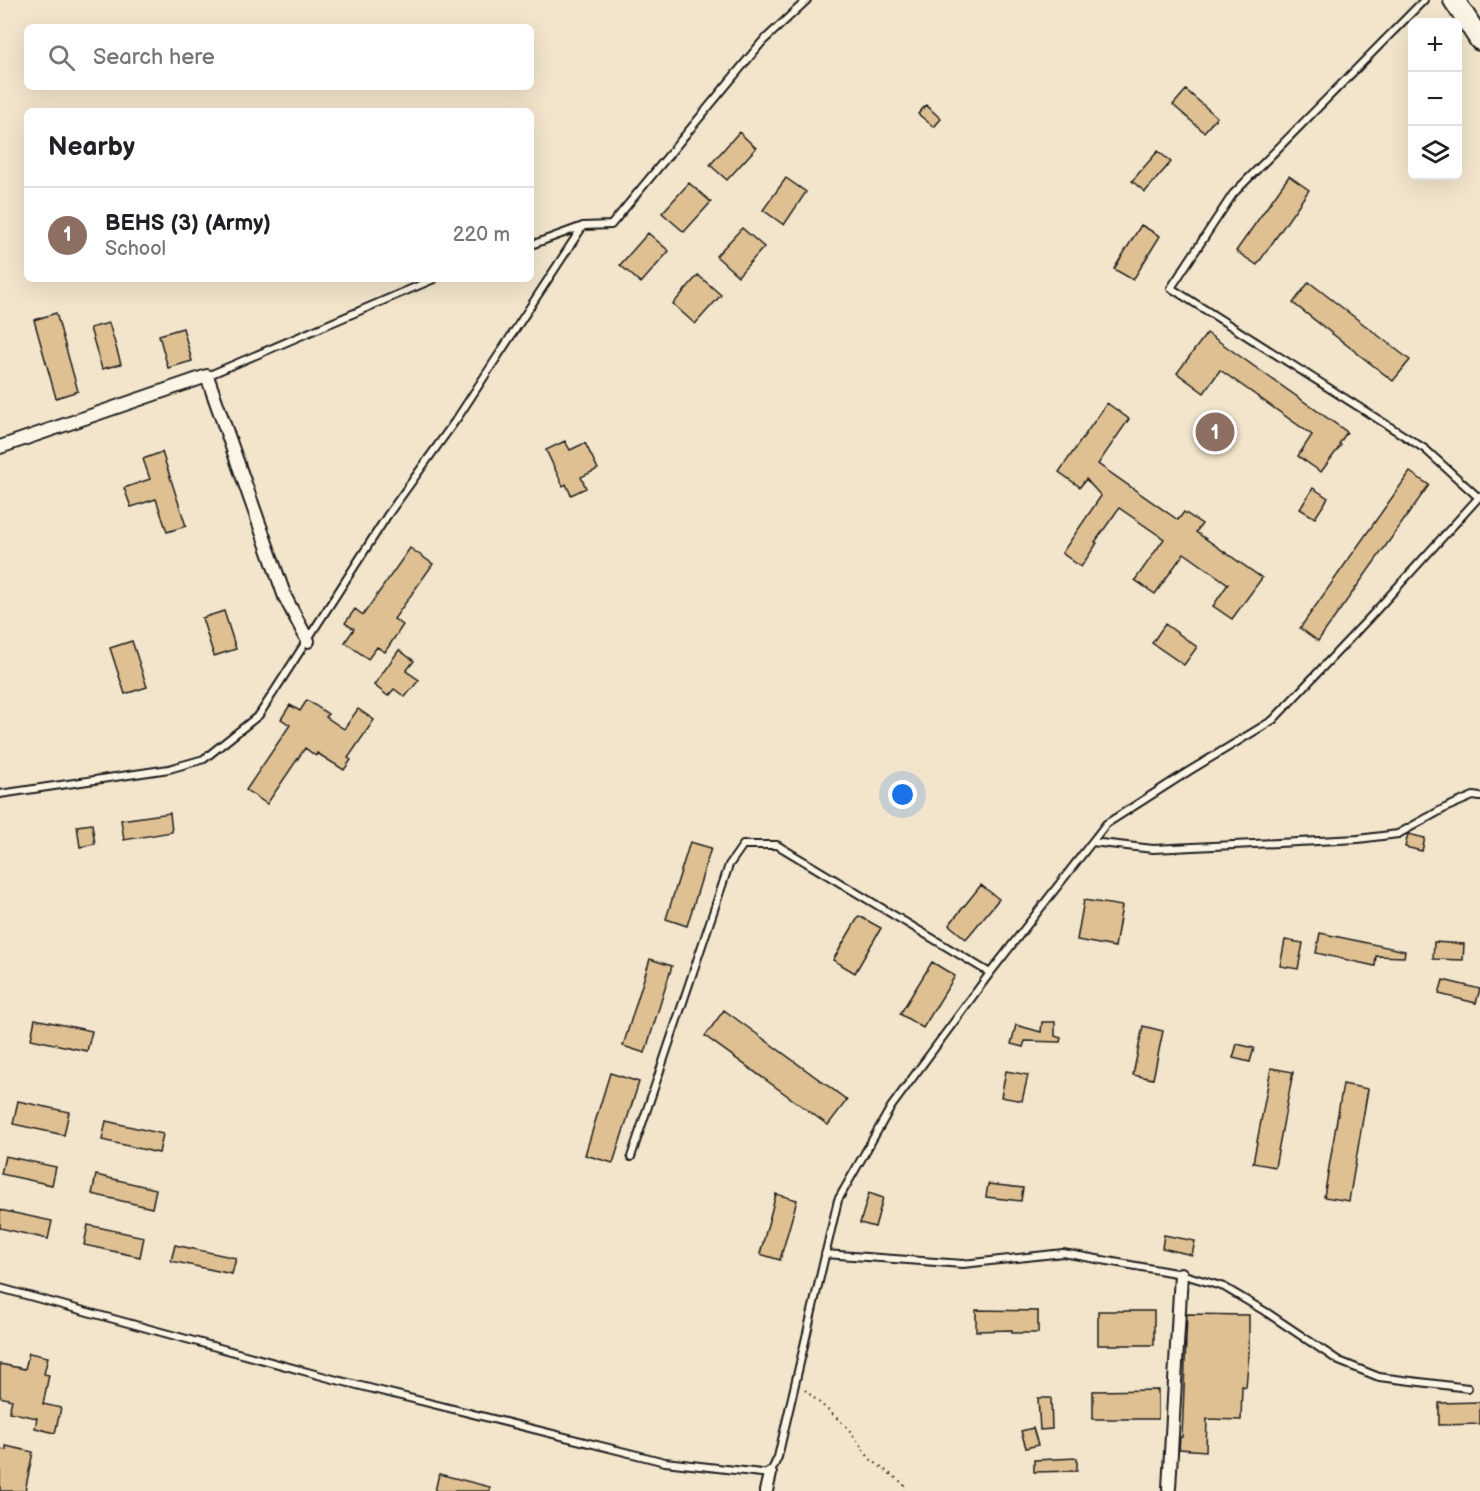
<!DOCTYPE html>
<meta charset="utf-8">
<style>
:root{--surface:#fff;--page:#f2f2f2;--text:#202124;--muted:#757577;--line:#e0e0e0;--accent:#1f6fb2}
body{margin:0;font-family:"Balsamiq Sans",sans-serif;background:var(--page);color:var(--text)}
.controls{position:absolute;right:18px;top:18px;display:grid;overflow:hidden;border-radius:9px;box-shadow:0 6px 24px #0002}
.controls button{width:54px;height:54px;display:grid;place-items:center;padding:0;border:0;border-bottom:2px solid var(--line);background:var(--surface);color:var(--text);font:30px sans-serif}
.you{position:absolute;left:903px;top:795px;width:21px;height:21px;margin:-15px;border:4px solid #fff;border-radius:50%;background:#1a73e8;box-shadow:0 0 0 9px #1a73e833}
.badge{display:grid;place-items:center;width:39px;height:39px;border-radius:50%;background:var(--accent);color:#fff;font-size:20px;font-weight:700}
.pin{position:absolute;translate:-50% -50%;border:3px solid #fff;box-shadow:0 2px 6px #0006}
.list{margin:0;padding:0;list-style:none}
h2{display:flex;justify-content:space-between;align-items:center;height:78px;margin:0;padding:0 24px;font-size:26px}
h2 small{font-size:20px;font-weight:400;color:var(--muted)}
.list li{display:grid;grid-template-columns:39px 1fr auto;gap:18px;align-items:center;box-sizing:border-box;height:96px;padding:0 24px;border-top:2px solid var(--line)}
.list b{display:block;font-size:22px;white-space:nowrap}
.list p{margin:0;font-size:20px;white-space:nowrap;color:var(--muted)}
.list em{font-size:20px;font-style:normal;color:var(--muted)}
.icon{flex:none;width:33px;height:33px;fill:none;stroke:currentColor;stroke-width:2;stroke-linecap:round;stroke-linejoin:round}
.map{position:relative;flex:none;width:1480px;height:1491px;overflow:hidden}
.search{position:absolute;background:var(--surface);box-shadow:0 6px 24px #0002;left:24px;top:24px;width:510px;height:66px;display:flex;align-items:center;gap:15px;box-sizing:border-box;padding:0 21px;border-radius:9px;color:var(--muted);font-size:22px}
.panel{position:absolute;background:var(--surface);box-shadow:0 6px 24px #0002;left:24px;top:108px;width:510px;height:174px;border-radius:9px}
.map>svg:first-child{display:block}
.building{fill:#dec092;stroke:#1c1c1c;stroke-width:1.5}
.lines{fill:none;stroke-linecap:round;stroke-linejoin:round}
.service-casing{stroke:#1c1c1c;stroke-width:10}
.minor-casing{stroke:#1c1c1c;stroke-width:16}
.trunk-casing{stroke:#1c1c1c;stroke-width:24}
.path{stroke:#1c1c1c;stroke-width:2;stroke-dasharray:1.5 4.5;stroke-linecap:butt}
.service{stroke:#fcf5e5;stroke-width:6}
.minor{stroke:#fcf5e5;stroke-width:12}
.trunk{stroke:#fcf5e5;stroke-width:20}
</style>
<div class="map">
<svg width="1480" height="1491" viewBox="0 0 1480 1491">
<rect width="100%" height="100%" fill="#f3e5cc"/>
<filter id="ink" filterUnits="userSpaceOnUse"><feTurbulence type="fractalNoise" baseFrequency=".0167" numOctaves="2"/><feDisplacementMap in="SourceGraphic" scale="12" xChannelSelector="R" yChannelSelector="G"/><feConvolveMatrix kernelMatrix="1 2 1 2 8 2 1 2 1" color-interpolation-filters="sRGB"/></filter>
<g filter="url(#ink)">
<path class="building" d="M1186,90L1217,117L1204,132L1173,105Z
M926,105L941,119L934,127L918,114Z
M739,132L756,148L727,180L710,165Z
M1158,151L1171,162L1145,192L1132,181Z
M1289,176L1309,190L1257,265L1236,251Z
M786,178L806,192L784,225L763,210Z
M689,183L711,202L684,232L662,213Z
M1141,225L1160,236L1133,280L1114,269Z
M742,228L764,247L738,276L716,256Z
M648,233L669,251L641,283L620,265Z
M698,275L721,295L695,324L673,304Z
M1309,282L1410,360L1393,381L1293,303Z
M56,313L78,391L56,398L34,320Z
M109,323L121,364L102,369L90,328Z
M183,328L192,361L168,368L159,335Z
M1207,333L1347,432L1339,444L1341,445L1321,472L1298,456L1312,435L1220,370L1204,393L1177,373Z
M1107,403L1129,419L1098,464L1178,520L1184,512L1202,524L1196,532L1262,578L1232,619L1213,606L1228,584L1184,553L1155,594L1135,580L1164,539L1119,508L1095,542L1097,543L1081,567L1062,553L1101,496L1086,479L1080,487L1059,472Z
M565,441L570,450L585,443L598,469L581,477L586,488L571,495L566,484L563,486L546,450Z
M162,452L186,526L167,532L156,499L131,507L124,488L150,479L143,459Z
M1410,472L1429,485L1318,641L1300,628Z
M1313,488L1328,498L1315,518L1300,509Z
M410,548L433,564L394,619L403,625L385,652L377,647L368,659L345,642L354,629L345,623L355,609L363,615Z
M224,611L236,649L214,656L202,618Z
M1165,624L1197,647L1184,665L1152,643Z
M132,641L147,687L125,694L110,648Z
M399,650L414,661L406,671L419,680L405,697L394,689L388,696L374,685Z
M307,700L328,714L326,717L344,729L358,709L374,720L348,758L351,760L344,770L317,753L316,756L305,748L267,804L246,790L290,725L281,719L290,705L300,711Z
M170,813L172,832L124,840L121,820Z
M92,824L95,844L80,847L77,826Z
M1408,834L1425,838L1422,851L1405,847Z
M690,842L711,848L687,926L666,919Z
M981,885L999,899L966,939L949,925Z
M1084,900L1122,906L1115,947L1077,940Z
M859,916L881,928L855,973L833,960Z
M1320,933L1405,951L1404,957L1376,956L1375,966L1316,953Z
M1285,940L1303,943L1298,969L1280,966Z
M1434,942L1464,944L1463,960L1433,959Z
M650,959L672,966L645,1053L623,1046Z
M932,962L955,976L923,1028L900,1014Z
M1443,980L1480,989L1476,1003L1439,994Z
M724,1010L847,1100L828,1125L705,1036Z
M35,1019L92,1031L87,1051L31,1039Z
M1042,1022H1055V1036L1061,1038L1060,1042L1025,1041L1023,1047L1011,1044L1016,1025L1041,1032Z
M1143,1026L1163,1031L1153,1079L1133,1075Z
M1237,1044L1254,1048L1250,1062L1233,1058Z
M1271,1068L1293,1072L1275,1167L1253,1163Z
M1006,1071L1028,1075L1022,1101L1001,1097Z
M610,1073L639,1082L613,1163L585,1155Z
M1343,1084L1368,1089L1349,1201L1324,1197Z
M18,1101L69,1112L64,1135L13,1124Z
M106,1121L163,1134L159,1153L102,1140Z
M5,1156L56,1167L52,1185L1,1174Z
M96,1175L156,1189L152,1208L92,1194Z
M988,1184L1023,1188L1021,1201L986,1197Z
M869,1193L883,1198L875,1227L860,1223Z
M776,1194L797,1200L780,1260L760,1254Z
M0,1210L52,1221L48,1239L0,1228Z
M88,1225L144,1237L140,1257L84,1245Z
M1164,1235L1195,1241L1192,1255L1162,1248Z
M175,1245L236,1258L232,1274L171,1261Z
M976,1310L1038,1311V1333H1012V1330L976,1331Z
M1098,1311H1154V1345H1098Z
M1187,1314L1249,1315V1353L1246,1387L1242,1386L1241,1420L1207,1419L1206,1451L1179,1449L1180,1437H1182Z
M29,1353L48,1357L44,1374L49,1375L43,1404L61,1408L55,1433L35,1428L37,1418L9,1412L12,1400L0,1397V1364L25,1369Z
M1158,1390V1419H1093V1391Z
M1038,1398H1051L1052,1429L1040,1430Z
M1480,1402V1424L1439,1425V1403Z
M1033,1428L1038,1445L1026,1448L1021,1431Z
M6,1446L33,1452L25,1491H0V1449L6,1450Z
M1077,1458V1471L1034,1472V1460Z
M439,1474L490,1487V1491H435Z"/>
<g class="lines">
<g class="service-casing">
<path id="service" d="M1424,0L1233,194L1171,288L1425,449L1478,497
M531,245L583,226L611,225L762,42L807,0
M207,376L434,279
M0,794L169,769L204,759L259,715L387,516L458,417L583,226
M1092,842L1153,849L1358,839L1398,834L1445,808L1473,796L1480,797
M631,1157L729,865L743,845H777L990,973
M825,1254L963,1264L1063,1253L1181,1274L1224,1287L1266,1312L1339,1361L1379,1377L1468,1388
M0,1288L333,1379L665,1462L770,1474L778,1457L838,1200L891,1107L990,973L1106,824L1189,771L1273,720L1372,615L1480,496"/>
</g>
<g class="minor-casing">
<path id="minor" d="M0,447L207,376L285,597L308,641
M1169,1488L1181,1274
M766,1491L770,1474"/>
</g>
<g class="trunk-casing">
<path id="trunk" d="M1454,0L1480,40"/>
</g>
<path class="path" d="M805,1390L847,1427L870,1459L904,1484V1491"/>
<use href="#service" class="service"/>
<use href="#minor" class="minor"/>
<use href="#trunk" class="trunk"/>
</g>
</g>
</svg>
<div class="controls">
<button>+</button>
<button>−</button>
<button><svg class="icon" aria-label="layers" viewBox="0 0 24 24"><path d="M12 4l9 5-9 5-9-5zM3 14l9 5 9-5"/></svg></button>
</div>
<div class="you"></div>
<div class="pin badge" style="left:1215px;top:432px;background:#8d6e63">1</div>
<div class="search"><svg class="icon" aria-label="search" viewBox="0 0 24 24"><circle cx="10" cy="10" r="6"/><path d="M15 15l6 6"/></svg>Search here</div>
<section class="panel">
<h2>Nearby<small></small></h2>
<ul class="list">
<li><span class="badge" style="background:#8d6e63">1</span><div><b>BEHS (3) (Army)</b><p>School</p></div><em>220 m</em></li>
</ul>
</section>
</div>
